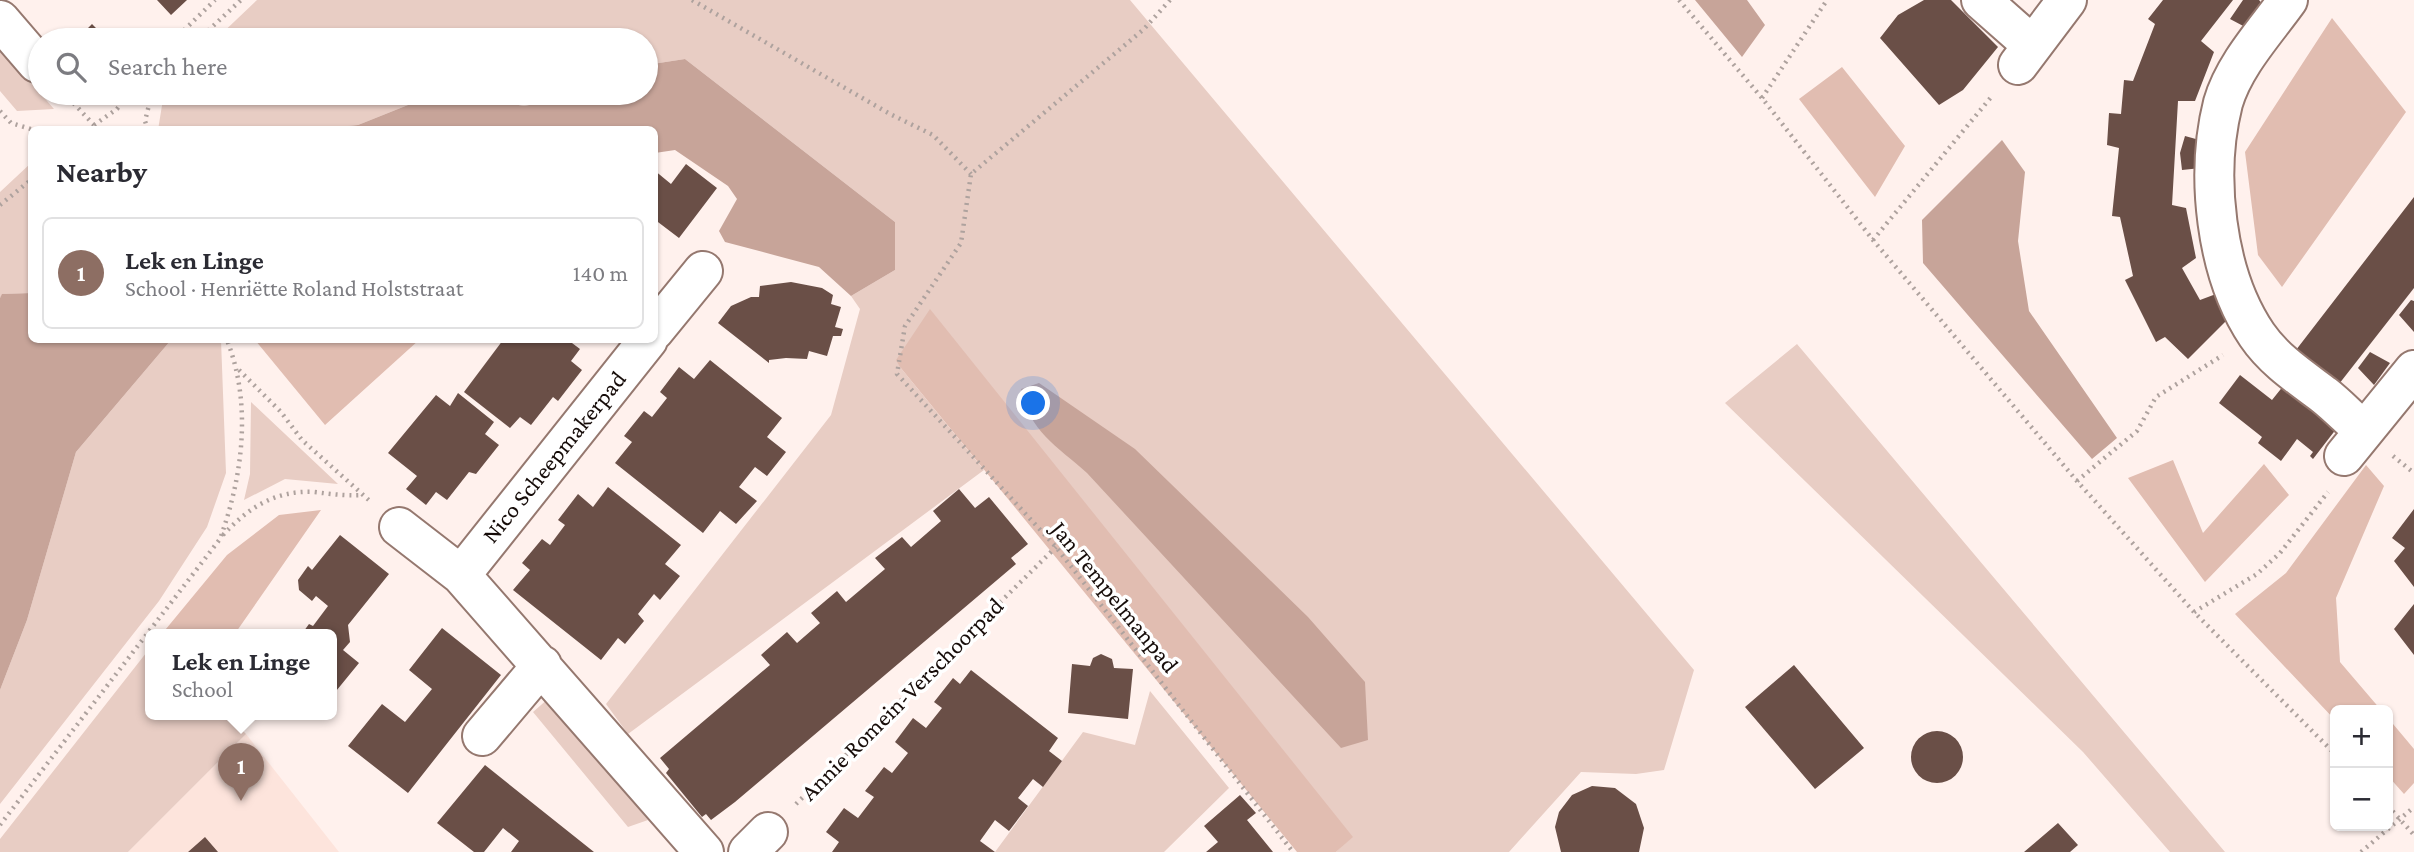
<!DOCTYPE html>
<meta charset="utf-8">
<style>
:root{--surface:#fff;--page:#f7f7f7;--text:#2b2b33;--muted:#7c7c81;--line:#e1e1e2;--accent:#0b8043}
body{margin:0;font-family:"Crimson Pro",serif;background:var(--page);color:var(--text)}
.controls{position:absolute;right:21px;bottom:21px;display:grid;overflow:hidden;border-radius:10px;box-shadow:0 2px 5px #0004}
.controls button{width:63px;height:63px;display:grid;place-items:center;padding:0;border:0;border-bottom:2px solid var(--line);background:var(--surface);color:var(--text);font:35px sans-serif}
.you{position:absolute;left:1034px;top:404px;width:24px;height:24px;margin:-18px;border:5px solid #fff;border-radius:50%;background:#1a73e8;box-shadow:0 0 0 10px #1a73e833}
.badge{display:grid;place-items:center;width:46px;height:46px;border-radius:50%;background:var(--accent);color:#fff;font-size:23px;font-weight:700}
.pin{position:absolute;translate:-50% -58px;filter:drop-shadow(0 2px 4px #0008)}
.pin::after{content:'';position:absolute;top:37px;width:24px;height:21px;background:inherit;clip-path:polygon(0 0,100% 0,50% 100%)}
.popup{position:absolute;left:145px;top:629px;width:192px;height:91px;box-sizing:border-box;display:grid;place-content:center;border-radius:10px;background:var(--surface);filter:drop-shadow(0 2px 5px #0005);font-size:23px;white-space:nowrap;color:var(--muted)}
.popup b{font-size:26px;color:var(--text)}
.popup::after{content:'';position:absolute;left:50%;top:100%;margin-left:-14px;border:14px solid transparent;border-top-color:var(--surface)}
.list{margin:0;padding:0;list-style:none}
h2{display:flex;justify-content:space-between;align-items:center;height:91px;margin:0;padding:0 28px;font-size:30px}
h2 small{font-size:23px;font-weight:400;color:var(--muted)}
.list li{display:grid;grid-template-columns:46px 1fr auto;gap:21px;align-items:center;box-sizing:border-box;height:112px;margin:0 14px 14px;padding:0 14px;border:2px solid var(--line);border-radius:10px}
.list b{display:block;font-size:26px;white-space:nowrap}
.list p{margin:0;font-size:23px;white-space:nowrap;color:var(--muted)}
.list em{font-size:23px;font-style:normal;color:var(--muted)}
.icon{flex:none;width:38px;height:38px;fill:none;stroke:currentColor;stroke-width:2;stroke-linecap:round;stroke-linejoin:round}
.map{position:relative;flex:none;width:2414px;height:852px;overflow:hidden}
.search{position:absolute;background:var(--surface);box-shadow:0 2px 5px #0004;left:28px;top:28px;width:630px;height:77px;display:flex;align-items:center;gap:18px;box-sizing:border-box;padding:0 24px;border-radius:38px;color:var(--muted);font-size:26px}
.panel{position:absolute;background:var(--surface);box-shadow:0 2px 5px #0004;left:28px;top:126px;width:630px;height:217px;border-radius:10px}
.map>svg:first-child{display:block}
.built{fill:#fde4dc}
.green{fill:#e8cdc4}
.forest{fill:#e1bdb1}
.water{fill:#c7a499}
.building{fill:#6a4f47}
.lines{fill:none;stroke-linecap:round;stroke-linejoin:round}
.street-casing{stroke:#95786f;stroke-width:42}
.path{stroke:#aea29e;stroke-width:4.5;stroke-dasharray:2 5;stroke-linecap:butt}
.street{stroke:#fff;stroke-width:38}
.labels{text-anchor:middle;stroke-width:7;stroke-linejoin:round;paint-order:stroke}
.street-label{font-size:24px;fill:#160c09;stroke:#fff}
</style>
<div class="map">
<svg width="2414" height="852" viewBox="0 0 2414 852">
<rect width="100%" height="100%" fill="#fff1ed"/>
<path class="built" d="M246,734L339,852H128Z"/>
<path class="green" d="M257,0H1130L1694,670L1664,770L1636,774L1581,772L1509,852H1336L1352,837L930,310L900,367L984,470L628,734L606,704L831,415L860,309L851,296L895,270V222L685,59L646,65V40H215Z
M0,47L54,109L17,111L0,91Z
M164,93H438L358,125L317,129L158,130Z
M456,93H591L524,106Z
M31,163V293L3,294L0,298V192Z
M171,340H221L226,473L207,527L159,601L0,804V690L27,620L76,452Z
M1797,344L2225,852H2170L2083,752L1725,403Z
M251,402L338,484L285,479L244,500L250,474Z
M150,648V715H227L246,734L128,852H0V839Z
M1150,691L1229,788L1164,852H995L1083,732L1135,745Z
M549,698L648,820L628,827L533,712Z"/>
<path class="forest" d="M2332,18L2406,112L2282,287L2258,255L2245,152Z
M1842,67L1905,146L1875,197L1799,99Z
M930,309L1353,837L1336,852H1297L900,367L896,360Z
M255,340H419L325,425Z
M2173,460L2203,533L2264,464L2289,495L2205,582L2128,478Z
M2366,465L2384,486L2336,598L2340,662L2381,710H2335V720L2235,614L2286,573Z
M321,510L234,635H161L227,555L279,515Z
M2388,718L2414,749V783L2404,794L2388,776Z"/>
<path class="water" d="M1695,0H1747L1765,25L1742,57Z
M685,59L895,222V270L851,296L819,267L725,242L719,231L737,199L728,186L675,150L655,153L654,130L317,129L358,125L438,93H456L524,106L591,93H646V65Z
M2002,140L2025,172L2018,241L2029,311L2117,438L2092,459L1923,263L1922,220Z
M31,293L32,340H171L76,452L27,620L0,690V298L2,294Z
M1039,383L1135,449L1308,617L1365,682L1368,740L1341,748L1087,473C1057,446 1029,431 1021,389Z"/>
<path class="building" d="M157,0H187L171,15Z
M1924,0H1951L1998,47L1963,90L1939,105L1880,38L1898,15Z
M2163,0H2233L2201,41L2214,52L2195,101H2178L2172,205L2186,208L2196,258L2182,268L2200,300L2216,294L2234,313L2188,359L2165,337L2156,342L2125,280L2133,276L2120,217L2112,216L2119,148L2107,145L2109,113L2121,114L2124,80L2133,81L2155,24L2148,19Z
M2243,0H2259L2265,7L2247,28L2230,19Z
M92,24L101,33L107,40H82L79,37Z
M2185,136L2203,141L2201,168L2182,170L2180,153Z
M686,164L717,188L679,238L654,219V170L671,184Z
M2414,197V288L2339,384L2296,350Z
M791,282L822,288L833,295L831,304L841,307L835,327L843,329L841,336H833L827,356L809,351L807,359L786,358L769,360V363L718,323L731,306L751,297H759L760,286Z
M2411,300L2414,301V332L2399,315Z
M503,340H568L580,349L571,361L582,370L558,401L553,397L531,425L520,417L510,428L464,392Z
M2370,352L2390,363L2374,385L2358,368Z
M710,360L782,418L767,437L786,452L767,476L755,467L739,487L757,501L736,524L720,511L703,533L615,463L632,442L624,436L644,411L652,417L667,398L660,392L679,367L694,379Z
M2240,375L2272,400L2284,385L2340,424L2313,459L2310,456L2313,452L2297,439L2281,461L2258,443L2262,437L2219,403Z
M458,393L494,422L485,434L499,445L476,474L469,472L447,500L436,492L426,505L406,489L417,476L388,453L436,395L450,406Z
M608,487L681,545L665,564L680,576L660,600L654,594L638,614L644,621L625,644L618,638L601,660L513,590L530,570L522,563L542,539L550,545L565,525L558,520L578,494L593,507Z
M959,489L975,508L989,497L1028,544L1011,558L1016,564L735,802L711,820L706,814L702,817L666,773L669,769L660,758L770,665L761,655L787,632L797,643L820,623L811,613L837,591L846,602L885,569L875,558L902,537L911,547L941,521L933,511Z
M2414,509V587L2394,561L2405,548L2392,538Z
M340,535L389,574L348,625L350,642L343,650L359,663L332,696V635H301L309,624L313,626L328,606L316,596L312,601L299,590L298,580L308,566L312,570Z
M2414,604V655L2394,629Z
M442,628L501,675L408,793L348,746L382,704L405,722L432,689L409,670Z
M1101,654L1112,659L1114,668L1133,669L1128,719L1068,713L1072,664L1090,666L1093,658Z
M1794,665L1864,748L1815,789L1745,707Z
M971,670L1058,738L1049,751L1062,761L1043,787L1033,779L1018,798L1028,806L1009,831L995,820L980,841L995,852H832L839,842L826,832L844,808L858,818L874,797L865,791L884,767L892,773L908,753L895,742L913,718L926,728L942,708L934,702L953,678L960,684Z
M1911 757a26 26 0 1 1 52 0a26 26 0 1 1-52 0Z
M485,765L540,809L594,852H511L519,841L503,828L484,852H474L437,823Z
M1592,786L1615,788L1636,804L1644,828L1639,852H1561L1555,827L1559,812L1572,795Z
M1240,795L1256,813L1247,820L1273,852H1206L1218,842L1204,826Z
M2058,823L2078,845L2070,852H2024Z
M205,837L218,852H188Z"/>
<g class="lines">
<g class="street-casing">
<path id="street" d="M1981,0L2032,45
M2288,0C2265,32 2234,65 2223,103C2205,174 2215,273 2257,335C2274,360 2300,377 2324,395C2338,406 2350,419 2363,430
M0,20L37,63
M2018,65L2067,0
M654,331L703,271
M2344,456L2414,370
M399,527L461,575L704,852
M461,575L648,340
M482,736L542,665
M748,852L768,832"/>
</g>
<path class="path" d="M692,0L890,114L933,135L971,174
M1170,0L1144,29L971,174L961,243L905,326L897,374L1056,547L1293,852
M1679,0L1762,98L1873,240L2077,481L2194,612L2335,754
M174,40L215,0
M198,40L241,0
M64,93L94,125L92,130
M1762,98L1827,0
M0,111L11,123L34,130
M94,125L117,109L129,93
M148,130L145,121L152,93
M0,205L32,179
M1873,240L1992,96
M239,370L281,412L302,440L371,502
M2393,456L2414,473
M2077,481L2137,431L2156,397L2223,355
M223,535C248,508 275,490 314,492C332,494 344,496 363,495
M2194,612L2257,574L2280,553L2328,492
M796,804L1056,547
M2388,806L2414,835
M0,825L220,539C243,475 252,404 227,340
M2361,852L2414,807"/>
<use href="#street" class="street"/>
</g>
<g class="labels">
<g class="street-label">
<text transform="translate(554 457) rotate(-51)" y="8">Nico Scheepmakerpad</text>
<text transform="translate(1115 597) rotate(51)" y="8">Jan Tempelmanpad</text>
<text transform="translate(902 699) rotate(-45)" y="8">Annie Romein-Verschoorpad</text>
</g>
</g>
</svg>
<div class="controls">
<button>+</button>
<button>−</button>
</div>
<div class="you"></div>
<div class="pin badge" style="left:241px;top:801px;background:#8d6e63">1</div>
<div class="popup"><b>Lek en Linge</b>School</div>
<div class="search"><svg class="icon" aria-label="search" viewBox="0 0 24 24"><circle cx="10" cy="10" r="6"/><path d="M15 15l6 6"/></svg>Search here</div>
<section class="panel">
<h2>Nearby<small></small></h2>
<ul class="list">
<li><span class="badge" style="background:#8d6e63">1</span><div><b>Lek en Linge</b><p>School · Henriëtte Roland Holststraat</p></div><em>140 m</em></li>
</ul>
</section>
</div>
